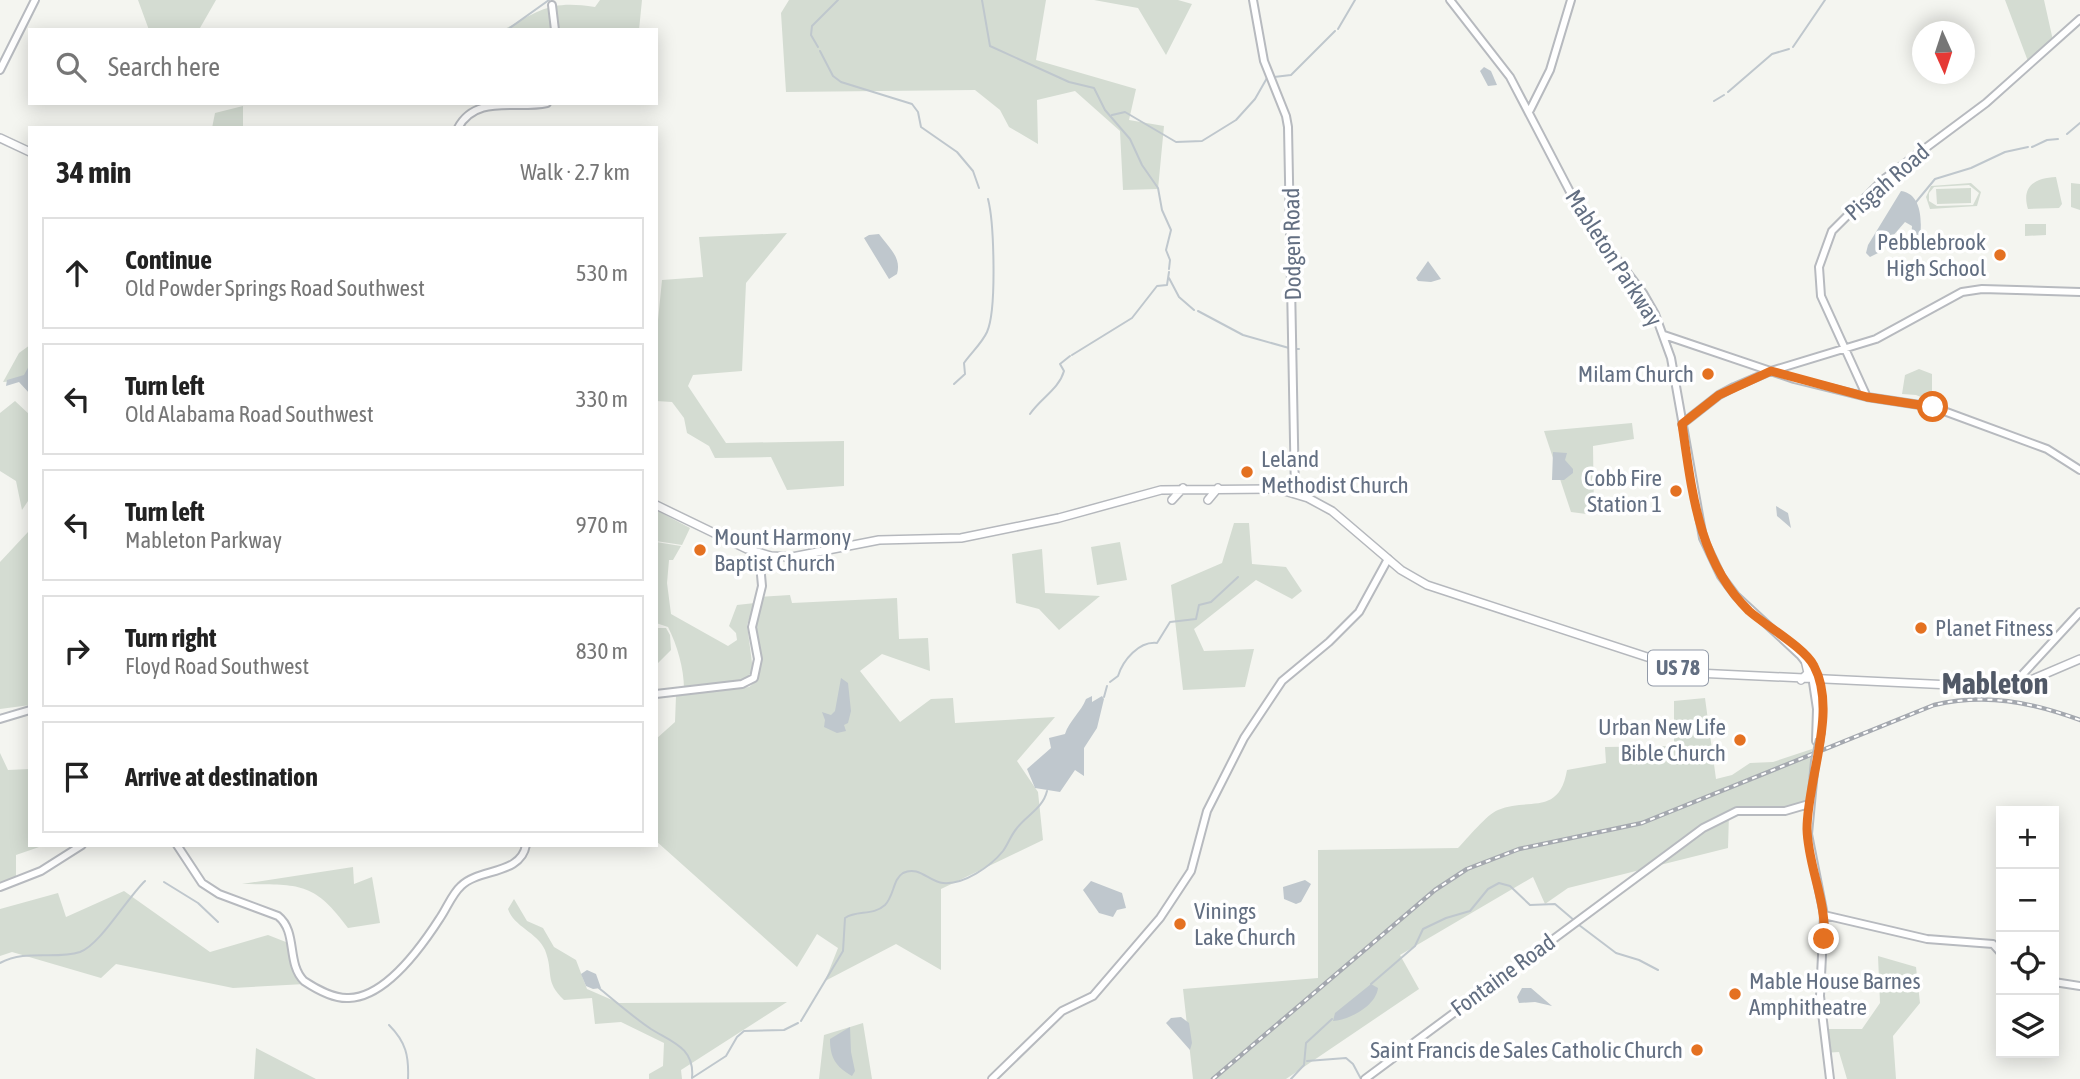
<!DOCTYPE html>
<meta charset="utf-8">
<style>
:root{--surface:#fff;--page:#f2f2f2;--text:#222;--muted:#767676;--line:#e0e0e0}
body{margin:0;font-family:"Asap Condensed",sans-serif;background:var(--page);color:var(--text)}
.controls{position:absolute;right:21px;bottom:21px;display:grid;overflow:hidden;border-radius:0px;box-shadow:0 4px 18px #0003}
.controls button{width:63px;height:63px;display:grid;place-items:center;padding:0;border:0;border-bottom:2px solid var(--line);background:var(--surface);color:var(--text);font:35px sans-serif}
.compass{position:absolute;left:1912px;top:21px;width:63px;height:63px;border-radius:50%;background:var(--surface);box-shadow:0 4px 18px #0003;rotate:177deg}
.stop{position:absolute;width:21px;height:21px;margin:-16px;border:5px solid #e47121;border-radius:50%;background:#fff}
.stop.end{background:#e47121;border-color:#fff;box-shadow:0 2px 7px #0008}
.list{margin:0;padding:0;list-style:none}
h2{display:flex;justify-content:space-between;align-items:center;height:91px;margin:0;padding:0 28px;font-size:30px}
h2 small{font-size:23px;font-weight:400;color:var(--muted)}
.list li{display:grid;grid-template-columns:46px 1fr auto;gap:21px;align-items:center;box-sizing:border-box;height:112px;margin:0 14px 14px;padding:0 14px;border:2px solid var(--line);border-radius:0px}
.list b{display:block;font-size:26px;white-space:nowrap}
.list p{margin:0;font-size:23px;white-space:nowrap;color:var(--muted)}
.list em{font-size:23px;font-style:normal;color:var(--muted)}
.icon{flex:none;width:38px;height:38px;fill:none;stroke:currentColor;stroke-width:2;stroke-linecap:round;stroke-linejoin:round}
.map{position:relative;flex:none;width:2080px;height:1079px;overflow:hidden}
.search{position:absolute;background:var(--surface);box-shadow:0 4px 18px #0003;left:28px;top:28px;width:630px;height:77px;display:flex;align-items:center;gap:18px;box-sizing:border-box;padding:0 24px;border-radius:0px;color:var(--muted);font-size:26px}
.panel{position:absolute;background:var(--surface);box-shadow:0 4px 18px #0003;left:28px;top:126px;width:630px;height:721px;border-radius:0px}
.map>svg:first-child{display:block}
.green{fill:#d4dcd2;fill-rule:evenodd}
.water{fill:#bfc7cd}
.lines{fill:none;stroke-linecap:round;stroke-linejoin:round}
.stream{stroke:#bfc7cd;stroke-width:2}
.secondary-casing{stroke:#b7babf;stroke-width:10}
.primary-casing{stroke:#b5b8bd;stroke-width:10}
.secondary{stroke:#fff;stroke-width:6}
.primary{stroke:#fff;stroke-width:7}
.rail-casing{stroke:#a4a8af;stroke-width:4.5}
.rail{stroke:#fff;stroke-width:2;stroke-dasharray:5;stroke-linecap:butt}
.secondary-bridge-casing{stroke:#b7babf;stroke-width:10;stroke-linecap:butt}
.secondary-bridge{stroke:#fff;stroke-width:6}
.route{stroke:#e47121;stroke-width:9}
.poi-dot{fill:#e47121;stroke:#fff;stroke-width:2.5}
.labels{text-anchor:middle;stroke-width:7;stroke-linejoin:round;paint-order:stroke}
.shield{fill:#fff;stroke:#929aa8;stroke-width:2}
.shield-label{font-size:21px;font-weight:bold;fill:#636f82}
.street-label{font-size:23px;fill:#636f82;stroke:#fff}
.poi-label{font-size:23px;fill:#636f82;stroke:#fff;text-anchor:end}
.district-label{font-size:30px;font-weight:bold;fill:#515967;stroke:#fff}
</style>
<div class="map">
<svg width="2080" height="1079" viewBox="0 0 2080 1079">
<rect width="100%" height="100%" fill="#f4f5f0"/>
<path class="green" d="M138,0H216L200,28L195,30H149Z
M600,0H642L639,30H503C541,10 550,0 595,7Z
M789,0H1046L1036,60L1136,89L1129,120L1164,126L1158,189L1123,190L1120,131L1075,91L1037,100L1038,144L1009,127L1000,110L975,90L786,92L781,13Z
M1094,0H1178L1192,4L1166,55L1138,8Z
M2005,0H2044L2054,45L2029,64Z
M243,106V128H212L215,113Z
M2056,177L2062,204L2059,208L2028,209C2021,186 2035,178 2056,177Z
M1971,183L1981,192L1977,206L1930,209L1926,197L1931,186ZM1969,185L1979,193L1973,205L1937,206L1929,201V193L1934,187Z
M2071,183L2080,184V210L2071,207Z
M1971,188V203L1937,204L1936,189Z
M2025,224H2046V235L2025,236Z
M787,233L746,283L742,371L693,375L688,386L726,443L844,441V486L787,490L771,457L715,458L709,446L687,433L684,418L672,402L656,401V340L662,280L703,277L699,237Z
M30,345V380L3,382L19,353Z
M1919,369L1932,374V397L1928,400L1916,395L1902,394L1905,375Z
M15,401L30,415V498L22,510L16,481L0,471V413Z
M1632,423L1634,439L1593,446L1594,515L1571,512L1544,431Z
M656,510L690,528L682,545L656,541Z
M1234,523H1249L1252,564L1286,567L1302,591L1292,599L1256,580L1194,629L1204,651L1254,649L1245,687L1183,690L1171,585L1222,563Z
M28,532L30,705L0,709V562Z
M656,542L681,546L673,560H669L667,583L671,614L728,646L737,640L736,633L729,626L737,605L755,603L747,625L753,670L745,680L684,689C684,668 677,645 668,627L656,623Z
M1120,542L1127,580L1097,585L1091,547Z
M1042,549L1045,593L1100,596L1059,630L1039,609L1016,603L1012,554Z
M790,595L792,603L897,598L899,639L928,638L930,671L882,654L860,671L900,722L931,699L953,698L955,723L1055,717L1017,761L1038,792L1043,840L941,889V970L896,944L825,981L838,948L817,934L797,967L656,841V739L675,722L676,696L749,687L758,680L761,662L755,633L759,597Z
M656,628H666L670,635L671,650L656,665Z
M1705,698L1716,779L1732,775L1750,763L1773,762L1812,749L1806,805L1729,814L1728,848L1568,888L1545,904L1533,877L1400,955L1419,989L1286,1079H1193L1183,989L1318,978V850L1458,848C1467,839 1487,814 1498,810C1528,797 1559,817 1567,770L1606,763L1605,747L1674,746V701Z
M0,753L8,770L30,769V845L42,846L16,855V882L0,886Z
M353,867L354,884L372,877L380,923L348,928C313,880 298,885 242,884Z
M124,891L210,952L268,935L291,944L294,965L305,984L233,988L116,964L101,978L12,952L0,956V909L58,893L66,917Z
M514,899L527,921L543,928L554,947L576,960L587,989L619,1003L787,1002L681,1070L682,1079H649V1074L663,1066L664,1043L621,1022L595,1024L592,998L564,1000C544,981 554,973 545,950C537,932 514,927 508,909Z
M1878,956L1916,967L1920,1003L1893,1036L1896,1079H1847L1839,1052L1823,1053L1820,1029H1862L1880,1003Z
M863,1023L872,1079H819L824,1035Z
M256,1048L316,1079H254Z"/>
<path class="water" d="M1484,67L1491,71L1497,85L1488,86L1480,71Z
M1901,191C1922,194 1922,221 1920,238H1911L1912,226L1905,222L1878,253L1870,257L1866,253L1868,245Z
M879,234C888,247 902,257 897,274L889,279L864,238L869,235Z
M1428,261L1441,279L1431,282L1418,281L1416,278Z
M30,364V394L19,382L6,386L7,380L24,375Z
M1553,452L1567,453L1565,460L1573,469V473L1564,480H1552Z
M1776,506L1788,513L1791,528L1777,516Z
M841,678L848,683L851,711L848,723L844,725L846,731L837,733L824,727L825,720L822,712L831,715L835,711Z
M1092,696V702L1102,696L1104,699L1097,728L1084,748V776L1075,770L1060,792L1035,788L1027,769L1051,748L1049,738L1065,734C1069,721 1081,712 1086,699Z
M1305,880L1311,884L1301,902L1296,904L1284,899L1283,887Z
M1091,881L1122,893L1126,908L1117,910L1113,917L1099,913L1083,890Z
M587,970L596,974L601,988L593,989L586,986L581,974Z
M1371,984L1378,988C1376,1006 1349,1020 1333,1021L1335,1013Z
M1522,988H1531L1552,1006L1535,1002L1519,1003L1517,997Z
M1181,1017L1189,1023L1192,1043L1190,1050L1166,1023L1171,1018Z
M850,1027L851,1052L855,1071L852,1076C836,1067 830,1058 830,1039Z"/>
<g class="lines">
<path class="stream" d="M982,0L990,46L1069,82L1094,88L1105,110L1130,139L1142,165L1158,188L1162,210L1171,230L1166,250L1170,260L1169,269
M1338,29L1355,0
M507,30L549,0
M818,47L811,35L812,26L838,0
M1793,47L1825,0
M820,51L833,76L841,82L912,104L918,112L921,127L957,152L973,171L979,188
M1274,77L1291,75L1335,31
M1728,92L1772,54L1789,49
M1714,101L1724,95
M1112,115L1125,112L1176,142L1202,141L1236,120L1255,99L1267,78
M2067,134L2080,123
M2032,147L2047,140L2058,139
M1916,202L1935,179L1971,168L2005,152L2028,147
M1169,278L1179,297L1194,310
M1198,311L1243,335L1289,348
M1297,349H1299
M1072,355L1132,318L1157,286L1167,285L1169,272
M954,384L965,374L964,363C971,353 982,343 987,332C997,310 994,222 988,199
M1030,414C1041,398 1059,389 1064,371L1060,364L1070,356
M1110,682L1118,676C1123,660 1139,641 1157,643L1170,622L1196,619L1199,605L1211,602L1238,577
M1104,697L1107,686
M164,882L198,903L218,922
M1579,925L1616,953L1639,960L1658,970
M0,963C26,949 55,960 80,952C100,945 127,898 145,881
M1371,984L1415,946L1423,929L1446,918L1470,911L1488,889L1499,883L1510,886L1530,905L1555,904L1575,921
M599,988C616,1002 633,1017 651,1029C672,1042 695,1048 692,1078
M801,1021L843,951L845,918C857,910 873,916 885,905C894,896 893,879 903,873C919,865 929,882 943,883C964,885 991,866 1003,851C1008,844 1011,835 1017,828C1027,815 1043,808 1047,791
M389,1025C406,1042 409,1056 408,1079
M1307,1061L1346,1058L1353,1064L1361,1079
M692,1078L726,1056L737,1037L744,1031L784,1030L798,1023
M1291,1079L1304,1065L1306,1043L1332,1019"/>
<g class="secondary-casing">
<path id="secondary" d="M1253,0L1264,61L1286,116L1288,127L1295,493
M1450,0L1510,77L1580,211L1643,293L1655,314L1671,358L1703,538L1721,576L1736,596L1800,655L1811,669L1817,709L1816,741
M552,5L555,30
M0,70L35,0
M1530,110L1550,70L1571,0
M458,128C476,94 516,110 547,103
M1664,335L1794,379L1867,397L1933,407L2047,449L2080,470
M1867,397L1821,296L1819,267L1832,231L1884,179L1986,103L2080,19
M1682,424L1719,395L1734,387L1771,371L1876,339L1962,292L1982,289L2080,292
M1806,657L1819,680L1821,733
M2018,684L2022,675L2080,612
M656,694L742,684L754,678L758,659L752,627L762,586L759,553
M0,719L30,710
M1815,761L1808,834L1824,915L1820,996L1830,1079
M177,845L202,883L219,894L278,916C298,932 286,963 304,981C316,989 335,999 349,998C386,997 422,946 440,918C447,908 452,894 461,886C479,868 521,875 526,845
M0,887L41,871L82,845
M1824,915L1927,939L1993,944L2001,953
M2054,982L2080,986
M992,1079L1062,1011L1093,996L1160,918L1191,871L1207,811L1244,738L1282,681L1329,642L1359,612L1388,559
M1365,1079L1703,828L1737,811H1785L1809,804"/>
</g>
<g class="primary-casing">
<path id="primary" d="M0,138L30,152
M1172,500L1183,488
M1208,500L1218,488
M656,505L747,549L771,556L792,557L879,540L961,538L1059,518L1161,490L1278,489L1308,498L1332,511L1401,570L1427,585L1696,673L1993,687L2026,682L2080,659
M1801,680L1808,673L1805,660"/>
</g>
<use href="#secondary" class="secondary"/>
<use href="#primary" class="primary"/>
<g class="rail-casing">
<path id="rail" d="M1213,1079L1435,890L1467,869L1519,849L1642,823L1934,705C1986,693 2031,702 2080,720"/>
</g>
<use href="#rail" class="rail"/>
<g class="secondary-bridge-casing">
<path id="secondary-bridge" d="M1815,761L1820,739"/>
</g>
<use href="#secondary-bridge" class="secondary-bridge"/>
</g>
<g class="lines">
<path class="route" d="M1824,939C1827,901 1808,867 1807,829C1807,780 1838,711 1814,666C1805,648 1766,626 1749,611C1698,561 1692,491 1682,424L1719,395L1771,371L1867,397L1933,407"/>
</g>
<g class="poi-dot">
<circle cx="2000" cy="255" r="7"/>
<circle cx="1708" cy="374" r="7"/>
<circle cx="1247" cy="472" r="7"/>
<circle cx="1676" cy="491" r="7"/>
<circle cx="700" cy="550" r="7"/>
<circle cx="1921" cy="628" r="7"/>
<circle cx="1740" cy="740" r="7"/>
<circle cx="1180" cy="924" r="7"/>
<circle cx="1735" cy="994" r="7"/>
<circle cx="1697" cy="1050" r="7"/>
</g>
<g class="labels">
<rect class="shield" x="1648" y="650.5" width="60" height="35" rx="5"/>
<g class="shield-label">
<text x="1678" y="675">US 78</text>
</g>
<g class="street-label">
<text transform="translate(1887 182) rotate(-41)" y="8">Pisgah Road</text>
<text transform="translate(1292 244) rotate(-91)" y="8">Dodgen Road</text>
<text transform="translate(1614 258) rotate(57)" y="8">Mableton Parkway</text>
<text transform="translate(1503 975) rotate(-36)" y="8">Fontaine Road</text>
</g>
<g class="poi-label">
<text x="1986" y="250">Pebblebrook<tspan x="1986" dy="26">High School</tspan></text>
<text x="1694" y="382">Milam Church</text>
<text x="1261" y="467" text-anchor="start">Leland<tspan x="1261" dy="26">Methodist Church</tspan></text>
<text x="1662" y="486">Cobb Fire<tspan x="1662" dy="26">Station 1</tspan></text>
<text x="714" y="545" text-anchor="start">Mount Harmony<tspan x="714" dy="26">Baptist Church</tspan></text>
<text x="1935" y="636" text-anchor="start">Planet Fitness</text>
<text x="1726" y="735">Urban New Life<tspan x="1726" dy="26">Bible Church</tspan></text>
<text x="1194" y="919" text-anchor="start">Vinings<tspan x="1194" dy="26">Lake Church</tspan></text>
<text x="1749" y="989" text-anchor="start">Mable House Barnes<tspan x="1749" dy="26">Amphitheatre</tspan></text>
<text x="1683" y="1058">Saint Francis de Sales Catholic Church</text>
</g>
<g class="district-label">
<text x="1995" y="694">Mableton</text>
</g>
</g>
</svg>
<div class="controls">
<button>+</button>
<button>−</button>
<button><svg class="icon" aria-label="locate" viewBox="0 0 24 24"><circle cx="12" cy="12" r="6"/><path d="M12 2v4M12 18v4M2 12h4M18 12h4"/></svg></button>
<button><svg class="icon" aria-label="layers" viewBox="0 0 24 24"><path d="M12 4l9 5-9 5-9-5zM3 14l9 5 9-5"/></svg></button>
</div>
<svg class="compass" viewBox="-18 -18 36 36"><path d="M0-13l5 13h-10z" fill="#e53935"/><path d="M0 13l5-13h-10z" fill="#767676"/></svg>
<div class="stop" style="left:1933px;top:407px"></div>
<div class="stop end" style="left:1824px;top:939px"></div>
<div class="search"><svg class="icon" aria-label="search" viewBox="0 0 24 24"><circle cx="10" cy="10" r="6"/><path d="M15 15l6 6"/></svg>Search here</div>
<section class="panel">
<h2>34 min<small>Walk · 2.7 km</small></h2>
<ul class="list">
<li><svg class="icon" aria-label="ahead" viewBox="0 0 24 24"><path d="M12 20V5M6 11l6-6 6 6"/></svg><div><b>Continue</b><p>Old Powder Springs Road Southwest</p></div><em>530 m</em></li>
<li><svg class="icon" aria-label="left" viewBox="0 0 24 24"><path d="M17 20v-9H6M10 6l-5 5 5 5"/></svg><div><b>Turn left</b><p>Old Alabama Road Southwest</p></div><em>330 m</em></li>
<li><svg class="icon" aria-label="left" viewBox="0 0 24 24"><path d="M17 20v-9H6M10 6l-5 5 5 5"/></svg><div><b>Turn left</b><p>Mableton Parkway</p></div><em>970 m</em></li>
<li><svg class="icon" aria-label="right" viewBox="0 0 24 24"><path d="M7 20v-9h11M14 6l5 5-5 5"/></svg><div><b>Turn right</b><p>Floyd Road Southwest</p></div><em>830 m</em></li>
<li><svg class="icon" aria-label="arrive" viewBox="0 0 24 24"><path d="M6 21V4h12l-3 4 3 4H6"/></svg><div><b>Arrive at destination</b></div></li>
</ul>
</section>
</div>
